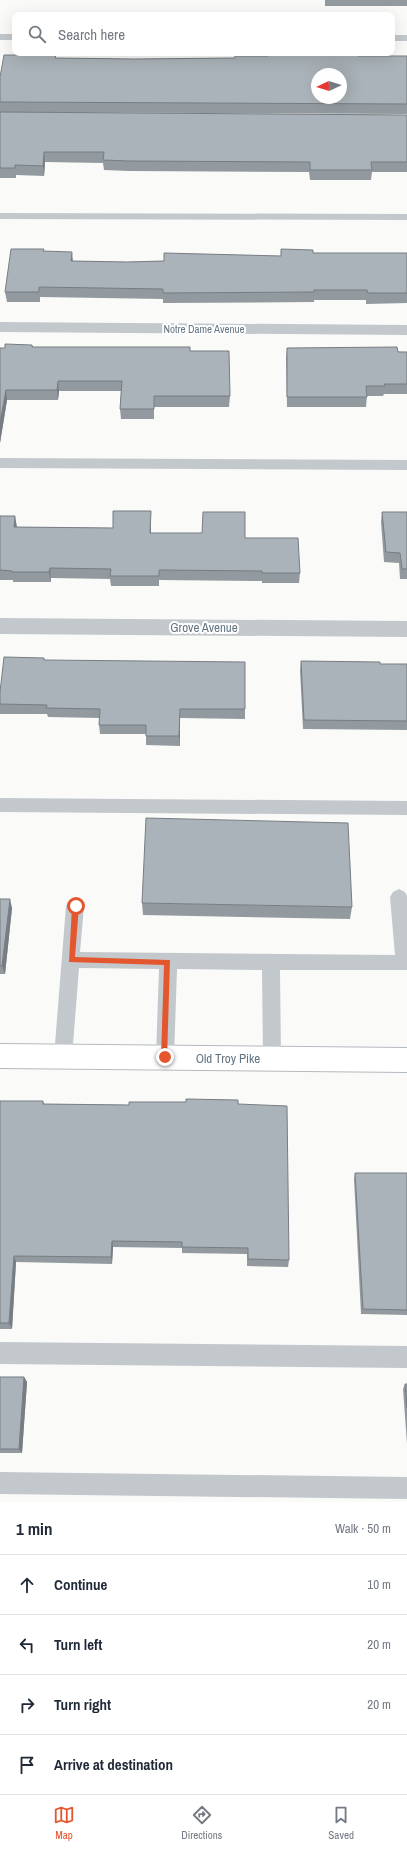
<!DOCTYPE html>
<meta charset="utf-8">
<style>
:root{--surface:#fff;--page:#f6f6f7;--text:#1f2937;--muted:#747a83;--line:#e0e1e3;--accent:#e4572e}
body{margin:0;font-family:"Archivo Narrow",sans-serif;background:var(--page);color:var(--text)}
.compass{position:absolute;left:311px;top:68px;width:36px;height:36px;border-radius:50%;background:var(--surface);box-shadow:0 4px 16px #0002;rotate:266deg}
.stop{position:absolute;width:12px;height:12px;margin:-9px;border:3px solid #e4572e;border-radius:50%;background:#fff}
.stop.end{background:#e4572e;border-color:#fff;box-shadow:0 1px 4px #0008}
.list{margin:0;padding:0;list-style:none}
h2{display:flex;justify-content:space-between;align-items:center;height:52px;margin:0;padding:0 16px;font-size:17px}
h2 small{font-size:13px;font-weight:400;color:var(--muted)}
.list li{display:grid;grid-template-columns:26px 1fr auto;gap:12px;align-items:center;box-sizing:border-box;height:60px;padding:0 16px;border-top:1px solid var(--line)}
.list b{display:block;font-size:15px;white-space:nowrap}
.list em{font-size:13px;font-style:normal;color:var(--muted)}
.icon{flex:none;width:22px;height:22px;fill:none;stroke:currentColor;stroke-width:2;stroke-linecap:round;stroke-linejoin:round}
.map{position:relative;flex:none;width:407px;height:1502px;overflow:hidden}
.search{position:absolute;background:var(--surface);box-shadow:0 4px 16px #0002;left:12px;right:12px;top:12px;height:44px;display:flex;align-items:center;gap:10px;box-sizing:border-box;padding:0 14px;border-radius:8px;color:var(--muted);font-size:15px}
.sheet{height:292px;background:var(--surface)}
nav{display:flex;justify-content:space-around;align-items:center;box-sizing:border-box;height:56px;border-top:1px solid var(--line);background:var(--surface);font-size:11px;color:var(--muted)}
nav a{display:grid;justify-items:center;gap:2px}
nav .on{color:var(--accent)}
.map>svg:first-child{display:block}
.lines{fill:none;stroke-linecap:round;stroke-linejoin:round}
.secondary-casing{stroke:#b3babf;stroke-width:2}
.service{fill:#c3c8cc;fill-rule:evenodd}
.minor{fill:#c3c8cc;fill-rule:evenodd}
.secondary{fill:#fff;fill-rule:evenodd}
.wall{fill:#929a9f}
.shaded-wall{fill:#777d82}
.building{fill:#aab3b9;stroke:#777d82;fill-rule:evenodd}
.route{fill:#e4572e}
.labels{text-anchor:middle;stroke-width:4;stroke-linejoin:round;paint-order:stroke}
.far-street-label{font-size:11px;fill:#657683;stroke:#fff}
.street-label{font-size:13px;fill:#657683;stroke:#fff}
</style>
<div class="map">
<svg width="407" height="1502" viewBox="0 0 407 1502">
<rect width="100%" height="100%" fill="#fafaf8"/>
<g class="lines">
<g class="secondary-casing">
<path id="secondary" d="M0,1044L407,1048V1072L0,1068Z"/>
</g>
<path class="service" d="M0,34H15V40H0Z
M392,35H407V41H392Z
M0,213L407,214V220L0,219Z
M0,458L407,460V470L0,468Z
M0,798L407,801V815L0,812Z
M399,889L405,892L407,896V970H280L281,1058L279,1064L272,1067L265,1064L263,1058L262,970L177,969L174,1057L172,1063L165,1066L158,1063L156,1057L159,969L79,968L72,1057L70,1063L63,1066L56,1063L54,1057L66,906L69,901L75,898L81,901L84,906L80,952L395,955L390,897L393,892Z
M0,1342L407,1346V1368L0,1364Z
M0,1472L407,1477V1499L0,1494Z"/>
<path class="minor" d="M0,322L407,325V335L0,332Z
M0,618L407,621V637L0,634Z"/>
<use href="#secondary" class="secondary"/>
</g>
<path class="wall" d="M325,0H407V6H325Z
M358,56H407V114L0,112V77L56,58L134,59L235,58Z
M0,112L407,115V172H372L371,180H310L309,172L129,171L104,170L103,163L45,162L44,176L16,175V178H0Z
M281,249L313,253H407V303L366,304V300H314V302L163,303V299L40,297V302H7L5,292L44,251L73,261L127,262L164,261L281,256Z
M32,345L33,347L190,351L230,396L229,407H154V419H121L120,409L121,391H59L58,400H7L0,443V348H5Z
M287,348L407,352V394H384L383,396H367L366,407H287L286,358Z
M382,512H407V579H400L399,563L384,562L381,522Z
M0,516L17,527L113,528L151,521V533L245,538L300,573L299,583H262V581L159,580V586H111L110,579L51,578V582H13V580H0Z
M45,660L245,709V719L180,718V746L146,745V734H100L99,725L100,718L48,717L47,714H0V692Z
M301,661L380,664H407V732V730L303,729L300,670Z
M0,899L12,908L5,974H0Z
M142,903L352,907L350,919L143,915Z
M0,1101H43L44,1104L129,1105L238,1104L289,1260L288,1267L247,1266V1254L182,1253V1248L113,1247L112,1264L16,1262L12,1329H0Z
M355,1173H407V1315L361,1314L354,1179Z
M0,1377H24L27,1382L22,1453H0Z
M405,1384H407V1444L403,1389Z"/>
<path class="shaded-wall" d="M44,152L45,162L44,176L43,166Z
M72,252L73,262L71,261Z
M58,381L59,391L58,400L57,390Z
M6,390L7,400L0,443V423Z
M151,511V543L150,533Z
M15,516L17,527H14Z
M50,568L51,578V582L49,572Z
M180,709V746L179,736Z
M10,899L12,908L5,974L2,966Z
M112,1241L113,1247L112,1264L111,1257Z
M14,1256L16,1262L12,1329L9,1323Z
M24,1377L27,1382L22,1453L19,1449Z"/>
<path class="building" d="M268,54H358V56H407V104L0,102V77L4,55H56L55,58L134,59L235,58V56H268ZM317,74H341V98H317Z
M0,112L407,115V162H371L372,170H310V162L129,161L103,160L104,152H44L43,166L15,165V168H0Z
M11,249H44L43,251L72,252L71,261L127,262L164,261V253L281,256V249L313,250V253H407V293H368L367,290H314V292L163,293V289L39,287V292H5Z
M5,344L32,345V347H190V351H229L230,396H154V409H120L122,381H58L57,390H6L0,423V348H5Z
M397,347L398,352H407V384H384L385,386H366L367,397H287V348Z
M113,511H151L150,533H202L203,512H245V538H298L300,573H262V571L159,570V576H110L111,569L50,568L49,572H12V571L0,570V516H15L14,527L113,528Z
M382,512H407V569H402L400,553L386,552Z
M4,657L44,658V660L245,662V709H180L179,736H146V725H99L100,709L46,708L47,705L0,704V692Z
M301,661L380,662V664H407V721L304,720Z
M146,818L348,823L352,907L142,903Z
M0,899H10L2,966H0Z
M186,1099L238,1100V1104L287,1106L289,1260L248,1259V1248L182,1247V1242L112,1241L111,1257L14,1256L9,1323H0V1101H43V1104L129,1105V1102H186Z
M355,1173H407V1310L363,1309Z
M0,1377H24L19,1449H0Z
M405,1384H407V1408Z"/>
<path class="route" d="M76,903L79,906L75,957L170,960L167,1060H162L161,1057L164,965L69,962L72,906Z"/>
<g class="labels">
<g class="far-street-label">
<text x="204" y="333">Notre Dame Avenue</text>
</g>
<g class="street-label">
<text x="204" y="632">Grove Avenue</text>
<text x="228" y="1063">Old Troy Pike</text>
</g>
</g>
</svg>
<svg class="compass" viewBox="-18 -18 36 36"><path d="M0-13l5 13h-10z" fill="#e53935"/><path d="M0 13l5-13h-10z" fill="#747a83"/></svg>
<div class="stop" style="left:76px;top:906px"></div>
<div class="stop end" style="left:165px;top:1057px"></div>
<div class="search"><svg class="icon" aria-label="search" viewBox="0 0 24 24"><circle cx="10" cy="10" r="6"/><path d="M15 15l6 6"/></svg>Search here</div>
</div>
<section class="sheet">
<h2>1 min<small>Walk · 50 m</small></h2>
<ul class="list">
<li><svg class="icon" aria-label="ahead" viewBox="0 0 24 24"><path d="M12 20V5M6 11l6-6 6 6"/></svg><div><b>Continue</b></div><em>10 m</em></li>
<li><svg class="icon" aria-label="left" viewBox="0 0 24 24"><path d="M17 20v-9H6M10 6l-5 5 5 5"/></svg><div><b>Turn left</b></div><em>20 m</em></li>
<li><svg class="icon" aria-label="right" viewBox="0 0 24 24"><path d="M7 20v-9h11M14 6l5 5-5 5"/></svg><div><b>Turn right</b></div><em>20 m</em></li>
<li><svg class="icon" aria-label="arrive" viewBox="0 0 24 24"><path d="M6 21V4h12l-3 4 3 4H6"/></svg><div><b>Arrive at destination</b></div></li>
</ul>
</section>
<nav>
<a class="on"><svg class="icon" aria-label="map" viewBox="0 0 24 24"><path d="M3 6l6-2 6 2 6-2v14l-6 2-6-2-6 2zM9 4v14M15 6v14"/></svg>Map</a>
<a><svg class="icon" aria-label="directions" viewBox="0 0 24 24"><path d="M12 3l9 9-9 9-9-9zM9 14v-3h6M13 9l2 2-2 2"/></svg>Directions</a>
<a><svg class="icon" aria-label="saved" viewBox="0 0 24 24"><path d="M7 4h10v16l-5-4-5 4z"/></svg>Saved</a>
</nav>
